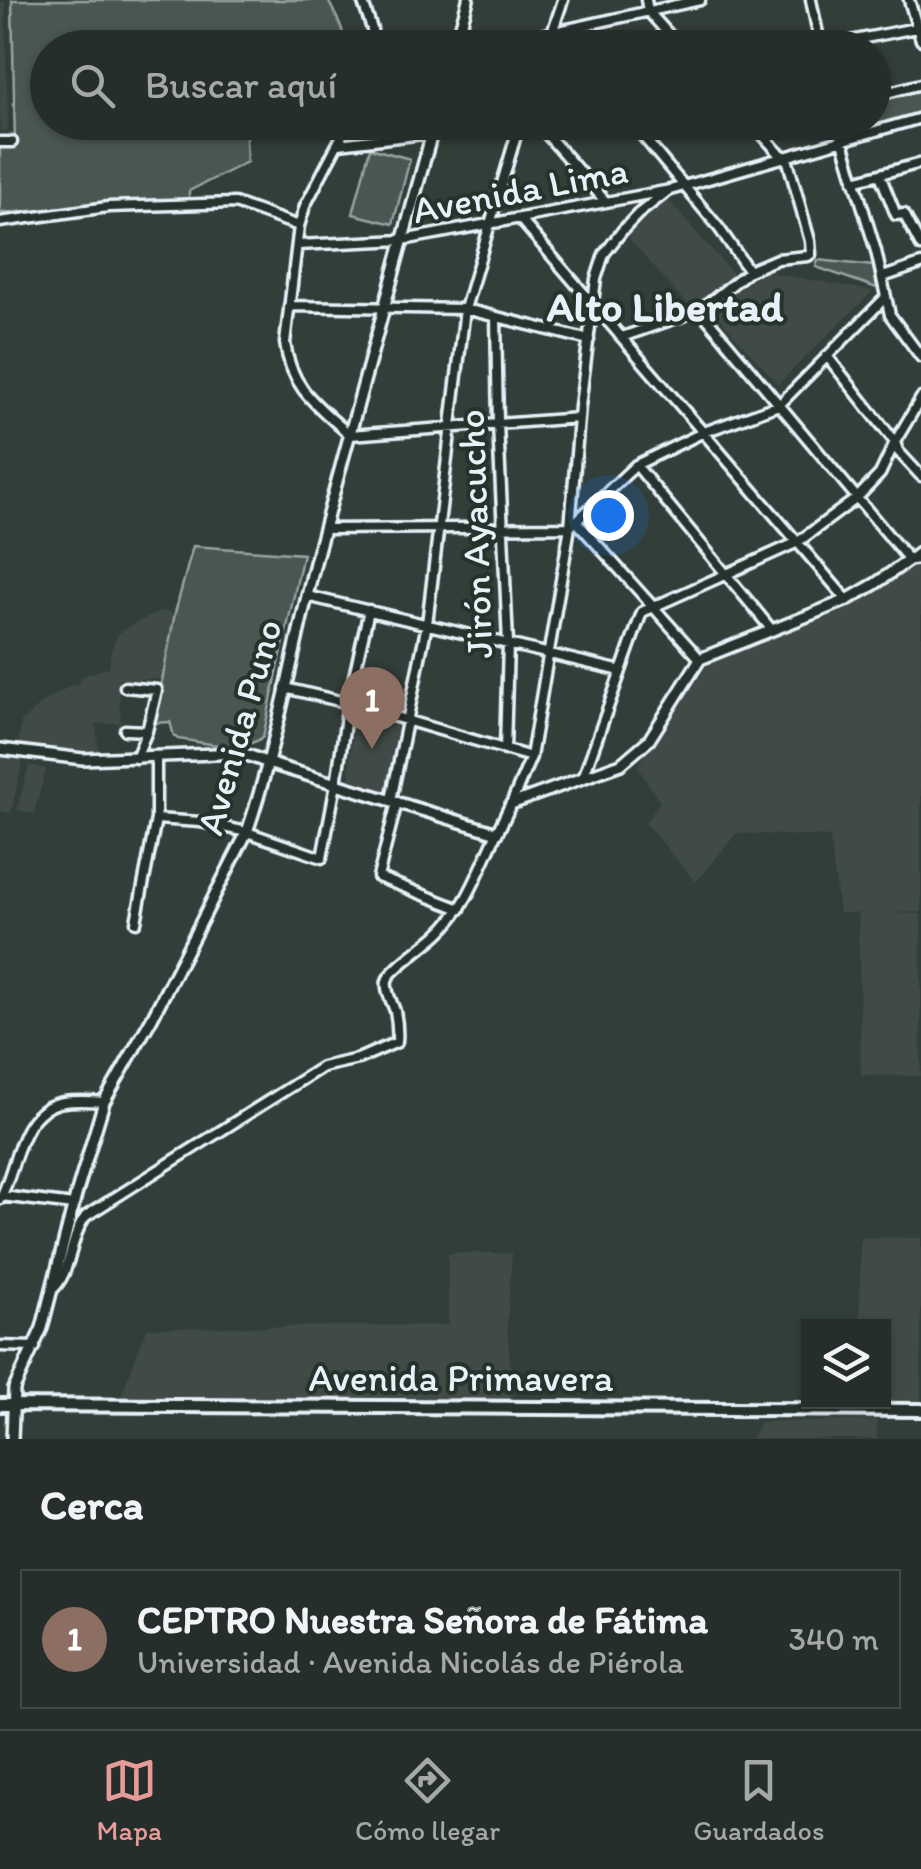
<!DOCTYPE html>
<html lang="es">
<meta charset="utf-8">
<style>
:root{--surface:#262e2b;--page:#323a37;--text:#f1f3f6;--muted:#a4a8a9;--line:#424a47;--accent:#e69b98}
body{margin:0;font-family:Itim,sans-serif;background:var(--page);color:var(--text)}
.controls{position:absolute;right:30px;bottom:30px;display:grid;overflow:hidden;border-radius:0px;box-shadow:0 2px 8px #0004}
.controls button{width:90px;height:90px;display:grid;place-items:center;padding:0;border:0;border-bottom:2px solid var(--line);background:var(--surface);color:var(--text);font:50px sans-serif}
.you{position:absolute;left:608px;top:515px;width:35px;height:35px;margin:-25px;border:8px solid #fff;border-radius:50%;background:#1a73e8;box-shadow:0 0 0 15px #1a73e833}
.badge{display:grid;place-items:center;width:65px;height:65px;border-radius:50%;background:var(--accent);color:#fff;font-size:32px;font-weight:700}
.pin{position:absolute;translate:-50% -82px;filter:drop-shadow(0 2px 5px #0008)}
.pin::after{content:'';position:absolute;top:52px;width:35px;height:30px;background:inherit;clip-path:polygon(0 0,100% 0,50% 100%)}
.list{margin:0;padding:0;list-style:none}
h2{display:flex;justify-content:space-between;align-items:center;height:130px;margin:0;padding:0 40px;font-size:42px}
h2 small{font-size:32px;font-weight:400;color:var(--muted)}
.list li{display:grid;grid-template-columns:65px 1fr auto;gap:30px;align-items:center;box-sizing:border-box;height:140px;margin:0 20px 20px;padding:0 20px;border:2px solid var(--line);border-radius:0px}
.list b{display:block;font-size:38px;white-space:nowrap}
.list p{margin:0;font-size:32px;white-space:nowrap;color:var(--muted)}
.list em{font-size:32px;font-style:normal;color:var(--muted)}
.icon{flex:none;width:55px;height:55px;fill:none;stroke:currentColor;stroke-width:2;stroke-linecap:round;stroke-linejoin:round}
.map{position:relative;flex:none;width:921px;height:1439px;overflow:hidden}
.search{position:absolute;background:var(--surface);box-shadow:0 2px 8px #0004;left:30px;right:30px;top:30px;height:110px;display:flex;align-items:center;gap:25px;box-sizing:border-box;padding:0 35px;border-radius:55px;color:var(--muted);font-size:38px}
.sheet{height:290px;background:var(--surface)}
nav{display:flex;justify-content:space-around;align-items:center;box-sizing:border-box;height:140px;border-top:2px solid var(--line);background:var(--surface);font-size:28px;color:var(--muted)}
nav a{display:grid;justify-items:center;gap:5px}
nav .on{color:var(--accent)}
.map>svg:first-child{display:block}
.built{fill:#3f4b46}
.green{fill:#495651;stroke:#98a4a4;stroke-width:2.5}
.lines{fill:none;stroke-linecap:round;stroke-linejoin:round}
.minor-casing{stroke:#e8f1f8;stroke-width:15}
.tertiary-casing{stroke:#e8f1f8;stroke-width:16}
.secondary-casing{stroke:#e8f1f8;stroke-width:18}
.minor{stroke:#26332d;stroke-width:8}
.tertiary{stroke:#26332d;stroke-width:9}
.secondary{stroke:#26332d;stroke-width:10}
.labels{text-anchor:middle;stroke-width:8;stroke-linejoin:round;paint-order:stroke}
.street-label{font-size:38px;fill:#e8f1f8;stroke:#26332d}
.quarter-label{font-size:42px;font-weight:bold;fill:#e8f1f8;stroke:#26332d}
</style>
<div class="map">
<svg width="921" height="1439" viewBox="0 0 921 1439">
<rect width="100%" height="100%" fill="#323e39"/>
<filter id="ink" filterUnits="userSpaceOnUse"><feTurbulence type="fractalNoise" baseFrequency=".01" numOctaves="2"/><feDisplacementMap in="SourceGraphic" scale="20" xChannelSelector="R" yChannelSelector="G"/><feConvolveMatrix kernelMatrix="1 2 1 2 8 2 1 2 1" color-interpolation-filters="sRGB"/></filter>
<g filter="url(#ink)">
<path class="built" d="M5,1L8,130L0,131V3Z
M667,199L734,275L707,299L688,306L626,235Z
M766,272L873,291L778,384L715,313L741,287Z
M921,565V912L884,913L921,914V1076L861,1075L858,913H839L830,837L737,833L696,882L645,823L660,802L637,766L708,664L860,600L912,566Z
M162,611L175,613L162,679H118L121,723L96,724L99,752L70,754L18,747L21,722L41,703L70,686L78,685L82,676L109,667L111,650L118,634L129,626Z
M363,714L392,721L397,727L388,786L385,790L351,779L349,771L354,717Z
M0,755L23,760L11,813L0,811Z
M29,765L46,769L34,814L17,810Z
M860,1237L921,1238V1401H884V1326H860Z
M448,1253H512L507,1325L513,1399L119,1401L147,1328L448,1325Z
M877,1420V1439H751L760,1422Z"/>
<path class="green" d="M12,0H328C335,15 346,30 344,47H319L300,35L292,48H48V122L250,123L246,140L247,162L189,191V199L3,213L0,212V145L15,144Z
M921,90V113L848,134L845,123L874,122V103Z
M370,148L410,159L393,224L353,214Z
M818,260L873,266L877,288L816,267Z
M193,546L303,554L263,737C241,754 204,742 178,739L174,736L170,722L154,723L175,613Z"/>
<g class="lines">
<g class="minor-casing">
<path id="minor" d="M362,0L372,29L373,48
M646,0L648,11L681,48
M811,0L821,48
M909,0L921,40
M553,32L566,48
M481,48L700,0
M547,48L563,0
M814,48L921,27
M874,96L921,84
M349,122L305,206L299,226L285,343C291,389 318,406 350,435L579,418
M536,122L606,202
M631,122L719,228L749,271
M837,122L876,251L890,315L921,357
M640,133L652,122
M0,142H12
M339,144L432,133L496,122
M880,175L896,215L904,214L921,246
M854,181L921,163
M520,219L847,600
M0,222L108,207L235,203L299,226
M298,245L403,240L670,190L921,118
M883,277L921,264
M289,306L465,309L589,340
M700,310L909,560L921,551
M496,317L498,424L508,643L505,750
M622,337L700,310L749,271L777,259L808,256L811,254L810,241L787,158L778,152L751,122
M827,356L895,442L898,451L921,476
M636,465L772,630
M576,521L700,659
M324,529L570,527L636,465L704,432L779,405L886,297
M307,596L621,671
M125,687L157,690L147,731L136,758
M285,688L348,703L531,757
M125,730L147,731
M583,778L642,612L798,542L857,498L880,474L895,442L921,398
M391,800L427,624L465,309L520,122
M397,802L378,877L460,909
M511,804L531,757L570,527L580,406L596,279L604,254L622,231L638,214L669,190
M156,819L200,822L247,832L322,858L336,784L348,703L369,610
M136,922L156,819V756
M2,1196L73,1205
M0,1199C17,1167 19,1108 64,1102C77,1100 91,1101 104,1102
M52,1290C72,1273 69,1238 86,1216L322,1067L358,1059L397,1042C398,1031 397,1021 395,1011C392,1002 385,990 387,981C388,971 428,944 438,934C467,908 480,868 497,833
M0,1346L35,1347"/>
</g>
<g class="tertiary-casing">
<path id="tertiary" d="M455,48L468,0
M0,749L83,759L242,753L274,765L497,833L511,804L621,764L649,740L700,659L847,600L875,584L909,560L921,558
M12,1439L14,1389L42,1328L76,1195L104,1102L152,1018L247,832C278,741 294,644 318,551C356,408 396,265 435,122"/>
</g>
<g class="secondary-casing">
<path id="secondary" d="M0,1405L921,1410"/>
</g>
<use href="#minor" class="minor"/>
<use href="#tertiary" class="tertiary"/>
<use href="#secondary" class="secondary"/>
</g>
</g>
<g class="labels">
<g class="street-label">
<text transform="translate(520 190) rotate(-11)" y="13">Avenida Lima</text>
<text transform="translate(475 534) rotate(-92)" y="13">Jirón Ayacucho</text>
<text transform="translate(239 727) rotate(-74)" y="13">Avenida Puno</text>
<text x="461" y="1391">Avenida Primavera</text>
</g>
<g class="quarter-label">
<text x="665" y="321">Alto Libertad</text>
</g>
</g>
</svg>
<div class="controls">
<button><svg class="icon" aria-label="layers" viewBox="0 0 24 24"><path d="M12 4l9 5-9 5-9-5zM3 14l9 5 9-5"/></svg></button>
</div>
<div class="you"></div>
<div class="pin badge" style="left:372px;top:749px;background:#8d6e63">1</div>
<div class="search"><svg class="icon" aria-label="search" viewBox="0 0 24 24"><circle cx="10" cy="10" r="6"/><path d="M15 15l6 6"/></svg>Buscar aquí</div>
</div>
<section class="sheet">
<h2>Cerca<small></small></h2>
<ul class="list">
<li><span class="badge" style="background:#8d6e63">1</span><div><b>CEPTRO Nuestra Señora de Fátima</b><p>Universidad · Avenida Nicolás de Piérola</p></div><em>340 m</em></li>
</ul>
</section>
<nav>
<a class="on"><svg class="icon" aria-label="map" viewBox="0 0 24 24"><path d="M3 6l6-2 6 2 6-2v14l-6 2-6-2-6 2zM9 4v14M15 6v14"/></svg>Mapa</a>
<a><svg class="icon" aria-label="directions" viewBox="0 0 24 24"><path d="M12 3l9 9-9 9-9-9zM9 14v-3h6M13 9l2 2-2 2"/></svg>Cómo llegar</a>
<a><svg class="icon" aria-label="saved" viewBox="0 0 24 24"><path d="M7 4h10v16l-5-4-5 4z"/></svg>Guardados</a>
</nav>
